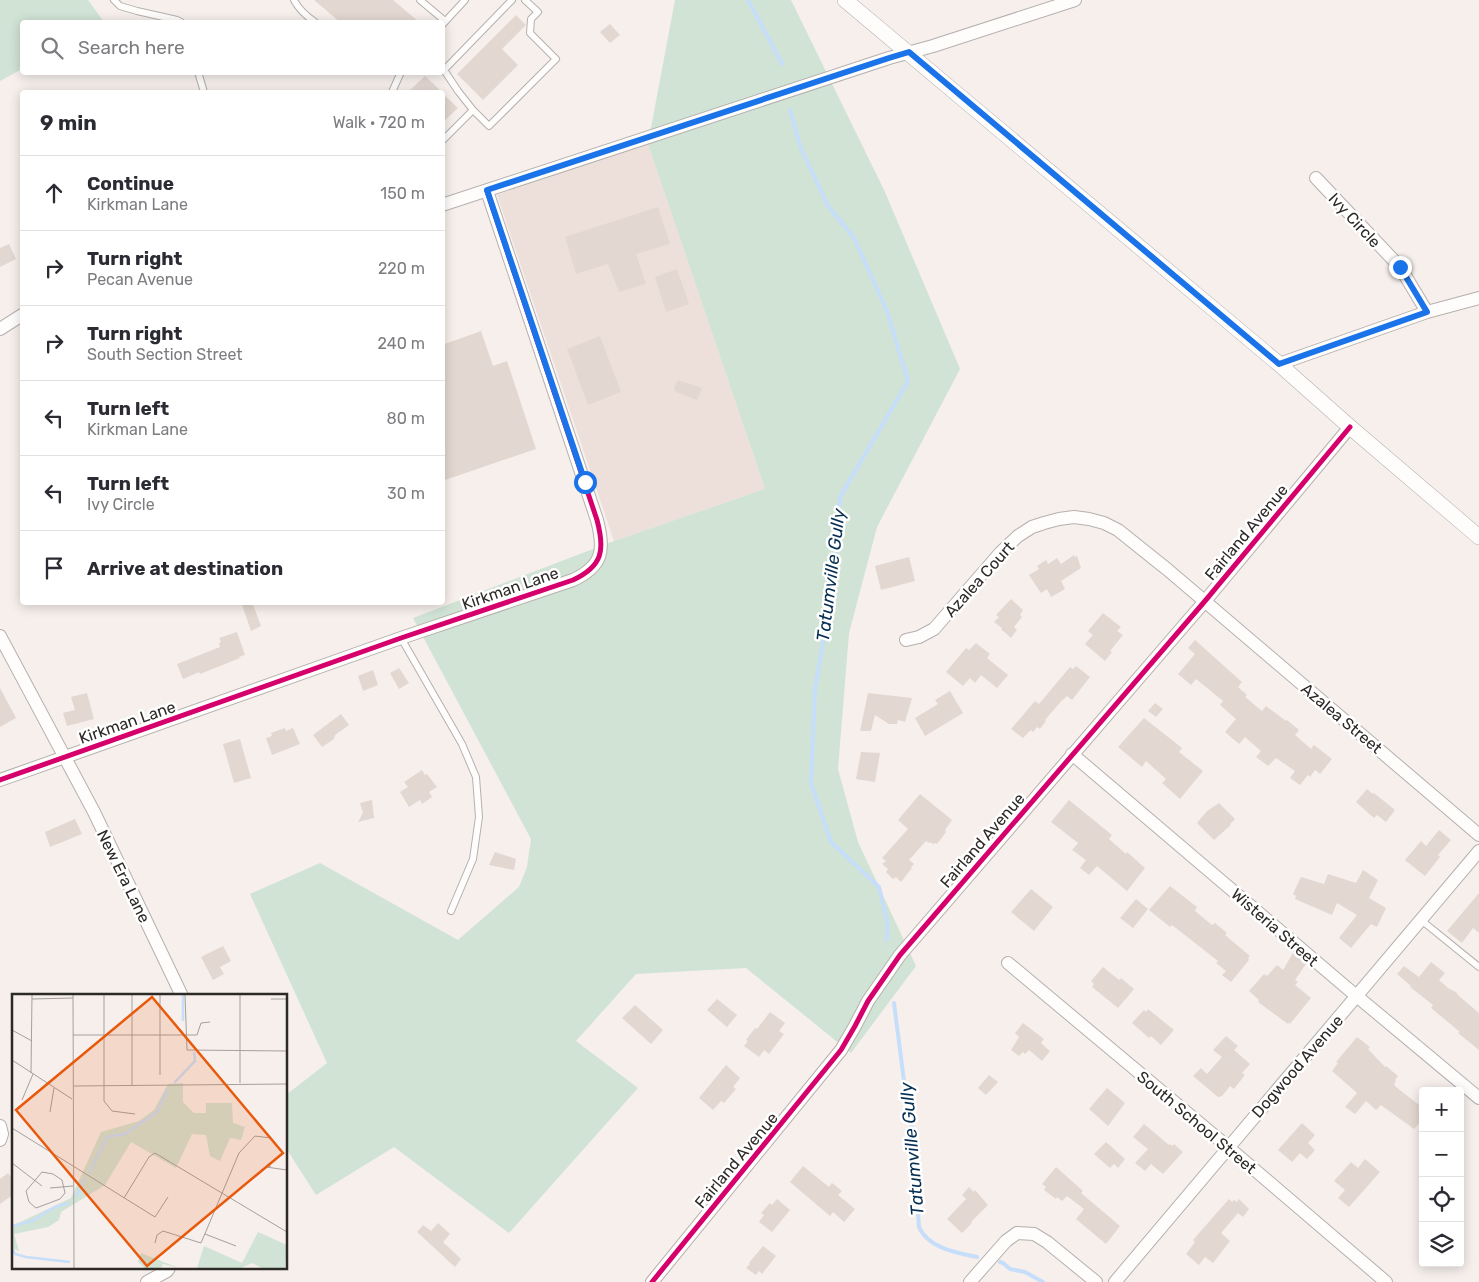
<!DOCTYPE html>
<meta charset="utf-8">
<style>
:root{--surface:#fff;--page:#f7f7f7;--text:#2b2b33;--muted:#7c7c81;--line:#e1e1e2}
body{margin:0;font-family:Rubik,sans-serif;background:var(--page);color:var(--text)}
.controls{position:absolute;right:15px;bottom:15px;display:grid;overflow:hidden;border-radius:5px;box-shadow:0 2px 12px #0003}
.controls button{width:45px;height:45px;display:grid;place-items:center;padding:0;border:0;border-bottom:1px solid var(--line);background:var(--surface);color:var(--text);font:25px sans-serif}
.stop{position:absolute;width:15px;height:15px;margin:-11px;border:4px solid #1a73e8;border-radius:50%;background:#fff}
.stop.end{background:#1a73e8;border-color:#fff;box-shadow:0 1px 5px #0008}
.list{margin:0;padding:0;list-style:none}
h2{display:flex;justify-content:space-between;align-items:center;height:65px;margin:0;padding:0 20px;font-size:21px}
h2 small{font-size:16px;font-weight:400;color:var(--muted)}
.list li{display:grid;grid-template-columns:32px 1fr auto;gap:15px;align-items:center;box-sizing:border-box;height:75px;padding:0 20px;border-top:1px solid var(--line)}
.list b{display:block;font-size:19px;white-space:nowrap}
.list p{margin:0;font-size:16px;white-space:nowrap;color:var(--muted)}
.list em{font-size:16px;font-style:normal;color:var(--muted)}
.icon{flex:none;width:28px;height:28px;fill:none;stroke:currentColor;stroke-width:2;stroke-linecap:round;stroke-linejoin:round}
.map{position:relative;flex:none;width:1479px;height:1282px;overflow:hidden}
.search{position:absolute;background:var(--surface);box-shadow:0 2px 12px #0003;left:20px;top:20px;width:425px;height:55px;display:flex;align-items:center;gap:12px;box-sizing:border-box;padding:0 18px;border-radius:5px;color:var(--muted);font-size:19px}
.panel{position:absolute;background:var(--surface);box-shadow:0 2px 12px #0003;left:20px;top:90px;width:425px;height:515px;border-radius:5px}
.map>svg:first-child{display:block}
.built{fill:#ede0da}
.green{fill:#d0e3d5}
.lines{fill:none;stroke-linecap:round;stroke-linejoin:round}
.stream{stroke:#c6def9;stroke-width:4}
.building{fill:#e3d7d1}
.service-casing{stroke:#b5b0ae;stroke-width:8}
.minor-casing{stroke:#b5b0ae;stroke-width:14}
.tertiary-casing{stroke:#b5b0ae;stroke-width:16}
.service{stroke:#fefdfc;stroke-width:6}
.minor{stroke:#fefdfc;stroke-width:12}
.tertiary{stroke:#fefdfc;stroke-width:15}
.cycleway-casing{stroke:#fff;stroke-width:8}
.cycleway{stroke:#d6006c;stroke-width:5}
.route{stroke:#1a73e8;stroke-width:6}
.labels{text-anchor:middle;stroke-width:5;stroke-linejoin:round;paint-order:stroke}
.street-label{font-size:16px;fill:#2c2927;stroke:#fff}
.water-label{font-size:18px;font-style:italic;fill:#062f53;stroke:#fff}
.inset-river{fill:none;stroke:#c6def9;stroke-width:2.5}
.inset-road{fill:none;stroke:#a5a09d;stroke-width:1}
.view{fill:#e8590c;fill-opacity:0.15;stroke:#e8590c;stroke-width:2.5}
.inset-edge{fill:none;stroke:#2c2927;stroke-width:2.5}
</style>
<div class="map">
<svg width="1479" height="1282" viewBox="0 0 1479 1282">
<rect width="100%" height="100%" fill="#f6efec"/>
<path class="built" d="M648,144L765,489L614,541L497,195Z"/>
<path class="green" d="M0,0H88L104,22H22V69L0,81Z
M675,0H791L885,192L960,369L877,527L849,633L838,769L858,842L916,966L851,1053L746,968L636,974L576,1041L638,1088L509,1233L394,1147L316,1195L286,1148V1095L327,1063L250,894L320,863L458,940L519,887L527,867L531,839L413,618L614,541L765,489L648,144Z"/>
<g class="lines">
<path class="stream" d="M748,0L782,64
M790,110L800,146L828,206L854,238L887,311L908,381L840,497L833,584L815,689L811,783L831,842L879,887L887,921V940
M894,1003L904,1081L912,1128L919,1227C928,1248 957,1253 977,1257
M1000,1262L1003,1263L1010,1269L1025,1272L1043,1282"/>
</g>
<path class="building" d="M314,0H393L419,22H340Z
M516,15L526,25L502,49L518,65L483,100L457,74Z
M610,24L620,35L610,43L600,32Z
M425,76L442,92H408Z
M442,93L458,108L442,123Z
M658,207L670,244L636,254L646,284L619,292L608,264L576,274L565,237Z
M9,244L16,259L0,267V248Z
M677,269L689,304L666,312L655,277Z
M481,331L493,366L507,361L536,449L442,481V345Z
M600,336L621,392L588,405L567,349Z
M678,380L702,388L697,400L676,392L674,387Z
M1074,555L1075,557L1077,556L1081,568L1061,581L1065,589L1051,597L1047,589L1041,593L1029,575L1039,569L1037,566L1046,560L1048,564L1057,558L1061,564Z
M909,557L915,581L881,590L875,566Z
M1011,599L1023,610L1020,615L1022,617L1014,627L1017,630L1011,638L1001,629L1002,628L994,622L999,617L996,615Z
M241,602H252L261,626L251,631Z
M1103,613L1121,627L1117,631L1123,635L1110,651L1112,652L1105,661L1085,644L1093,635L1088,631Z
M237,632L245,655L239,657L240,658L200,674L199,672L183,679L177,664L220,647L219,643L221,642L219,638Z
M1195,640L1242,682L1238,687L1247,695L1245,697L1262,711L1266,706L1286,721L1287,720L1299,730L1295,735L1311,749L1314,745L1332,759L1320,774L1315,770L1310,777L1308,775L1300,785L1290,778L1295,771L1276,758L1268,766L1256,757L1261,751L1245,737L1239,744L1225,732L1236,719L1220,705L1223,701L1196,679L1191,685L1178,674L1195,654L1188,648Z
M976,643L990,654L987,658L1008,675L997,688L981,675L975,683L970,678L963,686L946,672L966,648L969,650Z
M1076,666L1090,677L1072,700L1067,696L1063,700V699L1045,720L1046,721L1040,729L1037,727L1033,732L1031,730L1023,738L1011,729L1035,701L1039,704L1070,667L1073,669Z
M399,668L409,683L399,689L390,673Z
M373,670L378,685L363,691L358,676Z
M0,688L16,718L0,727Z
M950,691L963,713L925,736L915,718L938,704L935,700Z
M87,693L94,719L67,726L63,713L75,710L71,697Z
M868,693L912,698L905,722L898,720L897,724H889L875,715L871,731H860Z
M1155,703L1163,709L1156,717L1148,711Z
M341,714L349,725L335,735L334,739L322,747L313,735Z
M1144,718L1182,748L1179,752L1203,771L1180,799L1162,783L1166,779L1146,761L1142,767L1118,747Z
M285,728L286,731L293,728L300,744L272,755L266,738L272,736L271,733Z
M240,739L251,778L234,783L223,744Z
M861,752L880,753L875,782L856,779Z
M422,770L425,775L427,774L437,787L429,792L432,797L422,804L420,800L409,807L400,792L408,787L404,782Z
M1367,789L1373,794L1374,793L1395,810L1386,822L1377,815L1374,818L1356,802Z
M920,794L952,820L945,830L946,832L937,844L935,843L933,844L930,842L929,843L926,841L909,860L914,864L911,867L912,868L901,882L896,877L893,879L886,872L888,869L882,864L886,861L882,858L908,829L898,820Z
M372,800L374,818L358,822L363,813L360,803Z
M1069,800L1112,835L1109,839L1126,854L1127,852L1145,868L1127,891L1097,866L1089,875L1080,868L1086,860L1072,850L1078,843L1051,822Z
M1219,803L1235,819L1230,824L1231,825L1214,840L1197,823L1207,811Z
M75,819L82,834L50,847L45,832Z
M1439,830L1451,840L1438,855L1440,857L1425,876L1405,860L1421,841L1426,846Z
M495,852L516,859L514,870L489,865Z
M1363,870L1378,880L1369,898L1386,908L1377,927L1371,924L1351,948L1339,938L1357,915L1337,903L1332,915L1295,899L1296,896L1293,894L1301,877L1324,884L1328,874L1356,883Z
M1170,886L1197,907L1195,911L1212,925L1215,923L1227,933L1225,935L1250,956L1248,958L1249,960L1231,982L1222,975L1226,971L1216,963L1218,961L1172,925L1170,927L1149,910Z
M1031,889L1053,907L1034,931L1011,912Z
M1479,893V933L1473,928L1462,943L1447,931Z
M1136,899L1148,909L1133,928L1120,918Z
M223,946L231,961L220,967L224,974L213,980L201,957Z
M1293,953L1306,964L1295,980L1298,982L1295,985L1311,998L1290,1024L1289,1022L1288,1024L1258,1002L1259,1000L1249,991L1264,974L1267,976L1277,965L1283,970Z
M1431,962L1445,973L1439,980L1448,988L1456,992L1459,996L1479,1013V1050L1458,1033L1460,1032L1431,1008L1433,1005L1410,987L1411,986L1397,974L1404,966L1419,977Z
M1103,967L1119,980L1121,978L1134,989L1118,1008L1092,987L1094,984L1091,981Z
M717,999L737,1015L727,1027L707,1010Z
M635,1005L663,1030L651,1044L622,1018Z
M1148,1009L1174,1030L1161,1045L1151,1036L1149,1038L1132,1023L1144,1010L1146,1012Z
M770,1012L785,1023L779,1031L784,1034L769,1054L764,1050L759,1057L744,1046L748,1041L746,1040L755,1028L757,1029Z
M1023,1023L1044,1039L1041,1043L1050,1051L1042,1061L1029,1050L1025,1054L1023,1052L1019,1056L1011,1050L1019,1037L1015,1033Z
M1226,1036L1238,1046L1234,1050L1250,1064L1242,1073L1245,1075L1234,1089L1230,1086L1222,1096L1218,1097L1193,1076L1201,1068L1207,1074L1222,1057L1213,1050Z
M1357,1037L1370,1047L1368,1049L1385,1067L1386,1066L1398,1076L1395,1080L1396,1081L1394,1084L1396,1087L1423,1108V1119L1414,1129L1381,1105L1376,1110L1366,1101L1355,1114L1345,1107L1357,1093L1332,1071L1338,1063L1336,1062Z
M726,1065L740,1078L733,1087L736,1089L724,1103L721,1101L713,1110L699,1098Z
M989,1075L998,1082L986,1095L978,1088Z
M1107,1088L1125,1103L1108,1126L1089,1109Z
M1302,1123L1315,1135L1308,1143L1315,1150L1307,1159L1300,1153L1292,1162L1278,1150Z
M1144,1124L1169,1145L1170,1144L1172,1146L1174,1144L1183,1152L1163,1174L1151,1164L1145,1171L1135,1163L1148,1149L1133,1137Z
M1106,1142L1125,1159L1118,1168L1114,1164L1110,1168L1094,1154Z
M1365,1159L1380,1172L1349,1207L1338,1198L1345,1190L1334,1181L1351,1162L1358,1168Z
M803,1166L829,1187L832,1183L842,1191L838,1195L855,1209L844,1222L833,1212L830,1216L790,1182Z
M1056,1167L1083,1191L1081,1193L1120,1226L1106,1244L1076,1219L1084,1209L1067,1196L1062,1201L1057,1197L1056,1199L1044,1190L1046,1187L1042,1184Z
M8,1173L14,1181V1194L0,1204V1179Z
M969,1187L974,1192L975,1190L988,1205L971,1222L972,1223L962,1233L947,1219L966,1199L962,1195Z
M777,1199L790,1210L772,1232L759,1222L764,1215L761,1213L770,1203L772,1205Z
M1229,1199L1232,1202L1234,1200L1237,1202L1239,1199L1249,1209L1243,1217L1238,1213L1221,1233L1230,1241L1213,1263L1205,1257L1199,1265L1186,1254L1195,1242L1193,1240Z
M438,1223L450,1234L443,1242L461,1259L455,1267L417,1232L423,1225L431,1231Z
M763,1246L776,1256L762,1274L759,1271L756,1275L746,1268L750,1264L749,1263Z"/>
<g class="lines">
<g class="service-casing">
<path id="service" d="M114,0L120,6L137,11L177,20L181,22
M294,0C299,10 306,16 315,22
M420,0L445,21
M442,25L465,0
M442,68L444,70L512,0
M444,70L458,91L473,110
M198,72L204,92
M392,92L401,72
M442,141L473,110L489,126L556,59L530,33L531,19L538,12L525,0
M401,638L462,744L476,777L479,817L473,859L451,911
M1421,920L1479,967"/>
</g>
<g class="minor-casing">
<path id="minor" d="M1316,178L1400,267L1427,312
M442,205L889,58L933,46L1075,0
M0,329L22,315
M1279,364L1427,312L1479,298
M0,636L94,812L182,996
M906,640L919,637L934,629L1001,552L1018,536L1032,527L1044,523L1059,519L1074,517L1089,519L1104,523L1118,530L1168,570L1479,835
M1072,754L1347,988L1479,1098
M0,780L401,638L573,580C603,566 605,550 597,520L487,191
M1008,963L1228,1147L1386,1282
M0,1126L2,1134L0,1140
M147,1282L167,1271L169,1268
M652,1282L841,1050L855,1026L868,1001L900,955L1205,601L1350,427
M970,1282L1006,1241L1017,1233L1034,1234L1047,1242L1096,1282
M1115,1282L1479,851"/>
</g>
<g class="tertiary-casing">
<path id="tertiary" d="M845,0L1279,364L1350,427L1479,537"/>
</g>
<use href="#service" class="service"/>
<use href="#minor" class="minor"/>
<use href="#tertiary" class="tertiary"/>
<g class="cycleway-casing">
<path id="cycleway" d="M0,780L401,638L573,580C603,566 605,550 597,520L487,191
M652,1282L841,1050L855,1026L868,1001L900,955L1205,601L1350,427"/>
</g>
<use href="#cycleway" class="cycleway"/>
</g>
<g class="lines">
<path class="route" d="M585,482L487,190L889,58L909,52L1279,364L1427,312L1400,267"/>
</g>
<g class="labels">
<g class="street-label">
<text transform="translate(1355 220) rotate(47)" y="6">Ivy Circle</text>
<text transform="translate(1246 532) rotate(-50)" y="6">Fairland Avenue</text>
<text transform="translate(979 579) rotate(-48)" y="6">Azalea Court</text>
<text transform="translate(510 588) rotate(-19)" y="6">Kirkman Lane</text>
<text transform="translate(1342 718) rotate(40)" y="6">Azalea Street</text>
<text transform="translate(127 722) rotate(-19)" y="6">Kirkman Lane</text>
<text transform="translate(982 840) rotate(-49)" y="6">Fairland Avenue</text>
<text transform="translate(124 876) rotate(64)" y="6">New Era Lane</text>
<text transform="translate(1275 927) rotate(41)" y="6">Wisteria Street</text>
<text transform="translate(1297 1066) rotate(-49)" y="6">Dogwood Avenue</text>
<text transform="translate(1197 1122) rotate(40)" y="6">South School Street</text>
<text transform="translate(736 1160) rotate(-50)" y="6">Fairland Avenue</text>
</g>
<g class="water-label">
<text transform="translate(831 575) rotate(-83)" y="6">Tatumville Gully</text>
<text transform="translate(912 1149) rotate(-95)" y="6">Tatumville Gully</text>
</g>
</g>
<g transform="translate(12 994)">
<rect width="275" height="275" fill="#f6efec"/>
<path d="M171,89V108L182,119H194V109H220L221,129L233,133L229,146L218,144L208,167L198,162L194,141L180,140L164,174L119,148L93,191L49,218L47,226L36,233L2,240L7,257L0,254V232L59,204L89,138L127,127L142,116L156,90ZM246,238L275,251L273,274H250L240,269L229,274H185L192,252L230,269ZM129,259L167,274L151,270L149,274H133L126,268Z" fill="#d0e3d5"/>
<path class="inset-river" d="M171,27V1M162,89L183,67L182,58M77,179L95,143L113,140L146,117L156,95M64,203L73,184M0,232L20,227L43,213L57,209M0,254L3,260L14,263L58,268"/>
<path class="inset-road" d="M61,1L62,274M92,1V107L100,117L123,120M173,1L175,56L275,57M20,5L61,4M259,5H275M0,36L20,47M61,41H185L189,29L198,28M0,66L60,105M19,79L20,1M148,81V1M228,89V1M62,92L275,90M120,92V1M10,106L21,80M38,118L42,94M0,134L143,223L156,203M0,169L30,192M259,172L254,173L275,176M30,178L41,180L50,186L53,199L48,205L24,214L17,208L14,197ZM38,194L61,192M112,204L137,163L143,159L275,238M193,240L224,252M143,249L145,241L151,237L189,249L227,159L243,142L259,144"/>
<path class="view" d="M140,3L271,159L135,272L4,116Z"/>
<rect width="275" height="275" class="inset-edge"/>
</g>
</svg>
<div class="controls">
<button>+</button>
<button>−</button>
<button><svg class="icon" aria-label="locate" viewBox="0 0 24 24"><circle cx="12" cy="12" r="6"/><path d="M12 2v4M12 18v4M2 12h4M18 12h4"/></svg></button>
<button><svg class="icon" aria-label="layers" viewBox="0 0 24 24"><path d="M12 4l9 5-9 5-9-5zM3 14l9 5 9-5"/></svg></button>
</div>
<div class="stop" style="left:585px;top:482px"></div>
<div class="stop end" style="left:1400px;top:267px"></div>
<div class="search"><svg class="icon" aria-label="search" viewBox="0 0 24 24"><circle cx="10" cy="10" r="6"/><path d="M15 15l6 6"/></svg>Search here</div>
<section class="panel">
<h2>9 min<small>Walk · 720 m</small></h2>
<ul class="list">
<li><svg class="icon" aria-label="ahead" viewBox="0 0 24 24"><path d="M12 20V5M6 11l6-6 6 6"/></svg><div><b>Continue</b><p>Kirkman Lane</p></div><em>150 m</em></li>
<li><svg class="icon" aria-label="right" viewBox="0 0 24 24"><path d="M7 20v-9h11M14 6l5 5-5 5"/></svg><div><b>Turn right</b><p>Pecan Avenue</p></div><em>220 m</em></li>
<li><svg class="icon" aria-label="right" viewBox="0 0 24 24"><path d="M7 20v-9h11M14 6l5 5-5 5"/></svg><div><b>Turn right</b><p>South Section Street</p></div><em>240 m</em></li>
<li><svg class="icon" aria-label="left" viewBox="0 0 24 24"><path d="M17 20v-9H6M10 6l-5 5 5 5"/></svg><div><b>Turn left</b><p>Kirkman Lane</p></div><em>80 m</em></li>
<li><svg class="icon" aria-label="left" viewBox="0 0 24 24"><path d="M17 20v-9H6M10 6l-5 5 5 5"/></svg><div><b>Turn left</b><p>Ivy Circle</p></div><em>30 m</em></li>
<li><svg class="icon" aria-label="arrive" viewBox="0 0 24 24"><path d="M6 21V4h12l-3 4 3 4H6"/></svg><div><b>Arrive at destination</b></div></li>
</ul>
</section>
</div>
